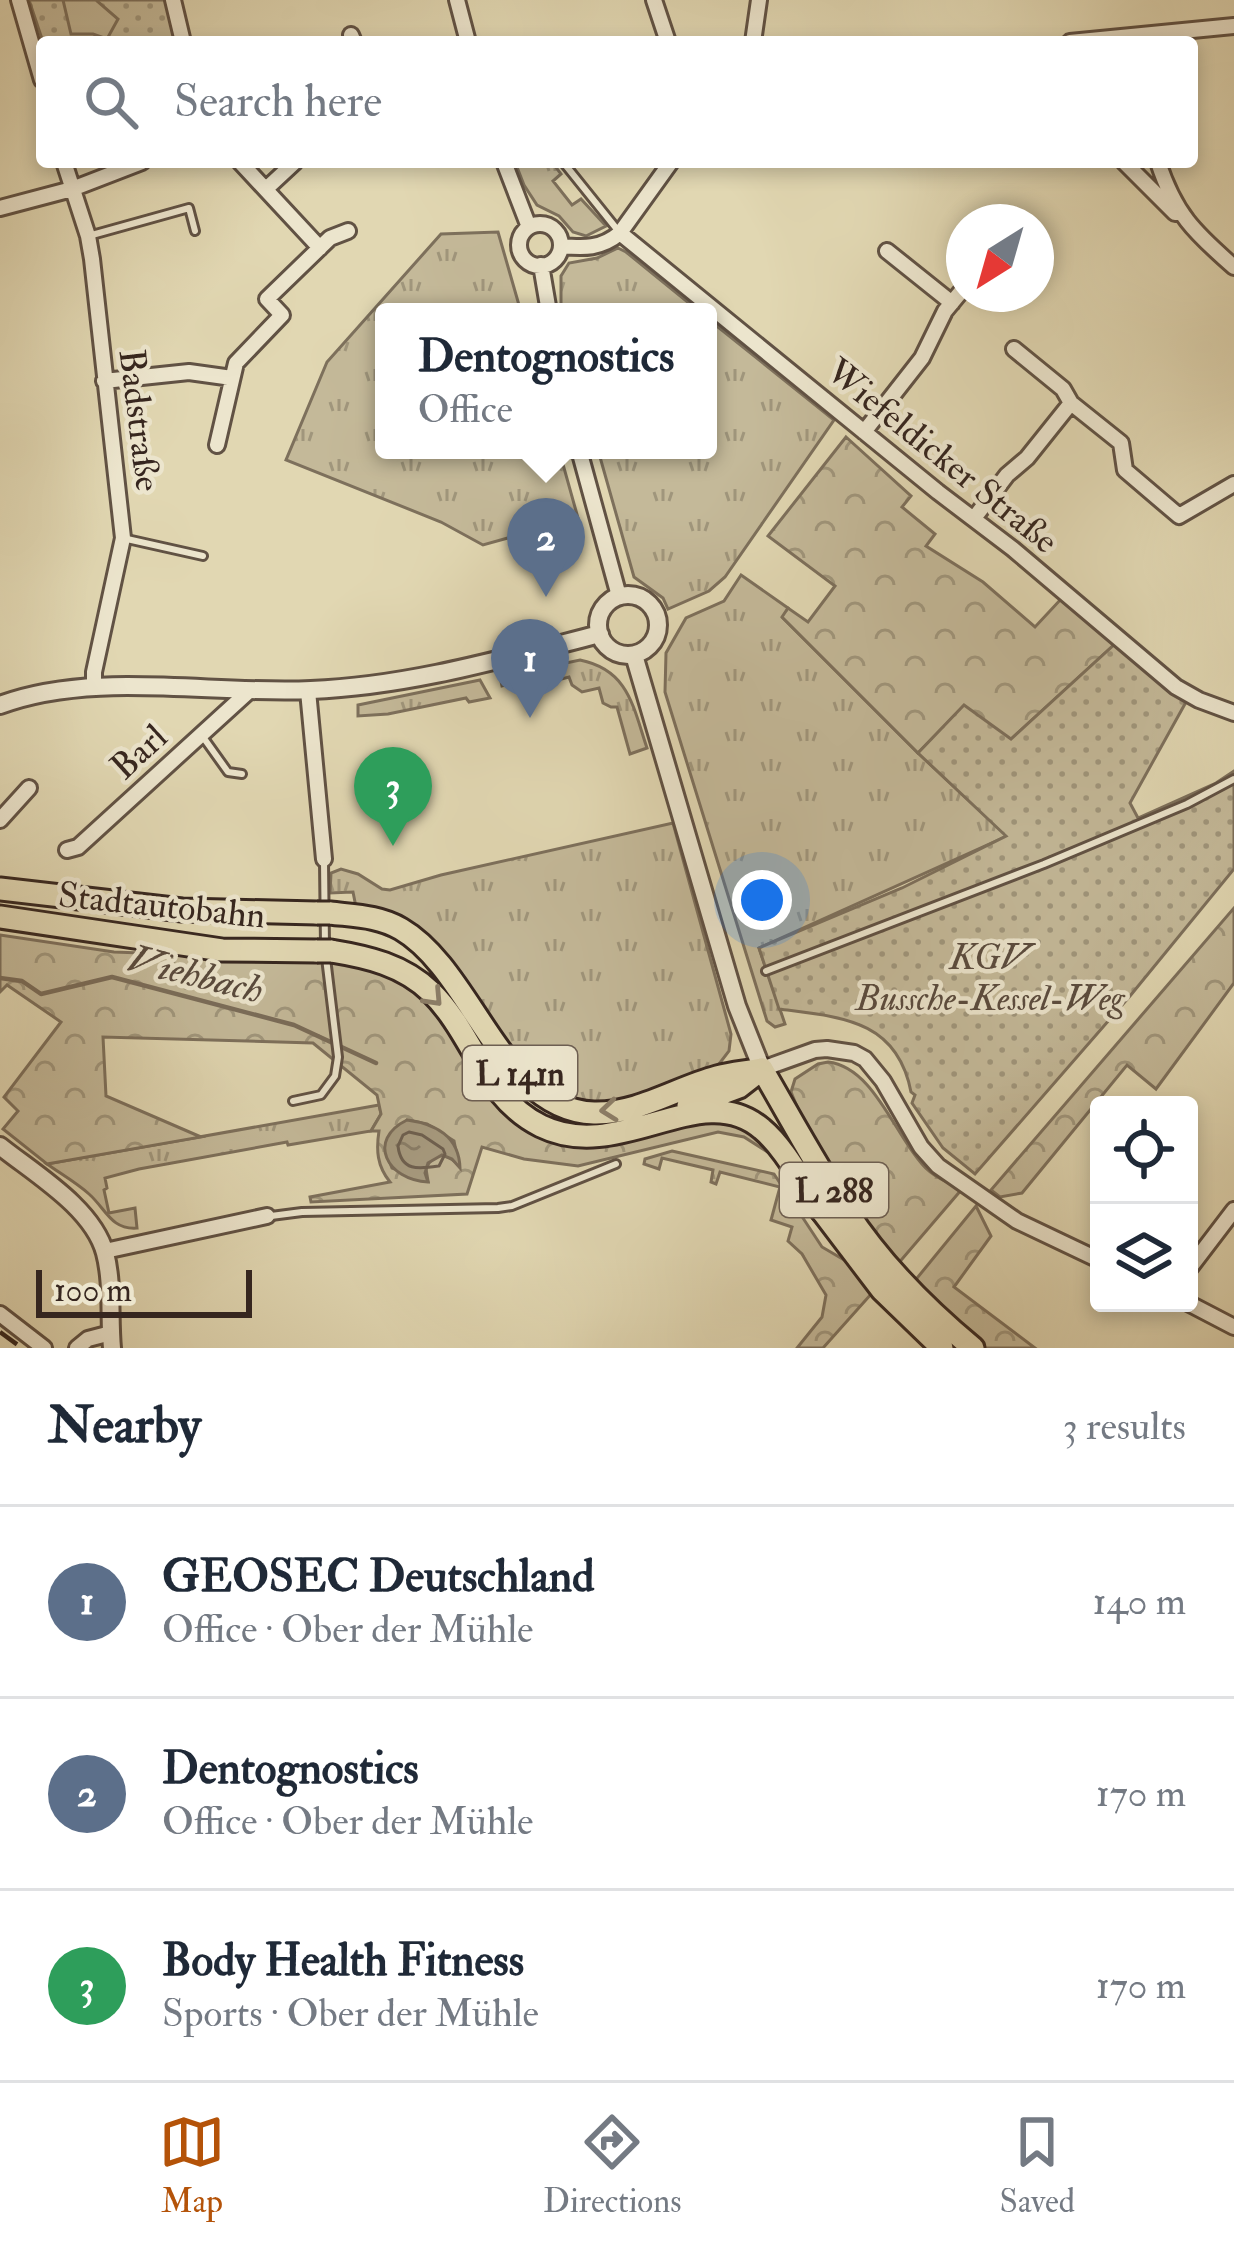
<!DOCTYPE html>
<meta charset="utf-8">
<style>
:root{--surface:#fff;--page:#f2f2f3;--text:#1f2937;--muted:#747a83;--line:#e0e1e3;--accent:#b45309}
body{margin:0;font-family:"IM FELL Double Pica",serif;background:var(--page);color:var(--text)}
.controls{position:absolute;right:36px;bottom:36px;display:grid;overflow:hidden;border-radius:12px;box-shadow:0 6px 18px #0003}
.controls button{width:108px;height:108px;display:grid;place-items:center;padding:0;border:0;border-bottom:3px solid var(--line);background:var(--surface);color:var(--text);font:60px sans-serif}
.compass{position:absolute;left:946px;top:204px;width:108px;height:108px;border-radius:50%;background:var(--surface);box-shadow:0 6px 18px #0003;rotate:217deg}
.scale{position:absolute;left:36px;bottom:30px;width:216px;box-sizing:border-box;padding-left:12px;border:6px solid #36261f;border-top:0;font-size:33px;line-height:42px;white-space:nowrap;color:#36261f;-webkit-text-stroke:9px #ece5cd;paint-order:stroke}
.you{position:absolute;left:762px;top:900px;width:42px;height:42px;margin:-30px;border:9px solid #fff;border-radius:50%;background:#1a73e8;box-shadow:0 0 0 18px #1a73e833}
.badge{display:grid;place-items:center;width:78px;height:78px;border-radius:50%;background:var(--accent);color:#fff;font-size:39px;font-weight:700}
.pin{position:absolute;translate:-50% -99px;filter:drop-shadow(0 3px 6px #0008)}
.pin::after{content:'';position:absolute;top:63px;width:42px;height:36px;background:inherit;clip-path:polygon(0 0,100% 0,50% 100%)}
.popup{position:absolute;left:375px;top:303px;width:342px;height:156px;box-sizing:border-box;display:grid;place-content:center;border-radius:12px;background:var(--surface);filter:drop-shadow(0 3px 9px #0005);font-size:39px;white-space:nowrap;color:var(--muted)}
.popup b{font-size:45px;color:var(--text)}
.popup::after{content:'';position:absolute;left:50%;top:100%;margin-left:-24px;border:24px solid transparent;border-top-color:var(--surface)}
.list{margin:0;padding:0;list-style:none}
h2{display:flex;justify-content:space-between;align-items:center;height:156px;margin:0;padding:0 48px;font-size:51px}
h2 small{font-size:39px;font-weight:400;color:var(--muted)}
.list li{display:grid;grid-template-columns:78px 1fr auto;gap:36px;align-items:center;box-sizing:border-box;height:192px;padding:0 48px;border-top:3px solid var(--line)}
.list b{display:block;font-size:45px;white-space:nowrap}
.list p{margin:0;font-size:39px;white-space:nowrap;color:var(--muted)}
.list em{font-size:39px;font-style:normal;color:var(--muted)}
.icon{flex:none;width:66px;height:66px;fill:none;stroke:currentColor;stroke-width:2;stroke-linecap:round;stroke-linejoin:round}
.map{position:relative;flex:none;width:1234px;height:1348px;overflow:hidden}
.search{position:absolute;background:var(--surface);box-shadow:0 6px 18px #0003;left:36px;right:36px;top:36px;height:132px;display:flex;align-items:center;gap:30px;box-sizing:border-box;padding:0 42px;border-radius:12px;color:var(--muted);font-size:45px}
.sheet{height:732px;background:var(--surface)}
nav{display:flex;justify-content:space-around;align-items:center;box-sizing:border-box;height:168px;border-top:3px solid var(--line);background:var(--surface);font-size:33px;color:var(--muted)}
nav a{display:grid;justify-items:center;gap:6px}
nav .on{color:var(--accent)}
.map>svg:first-child{display:block}
.grass{fill:url(#grass-tufts);stroke:#7d705c;stroke-width:3}
.forest{fill:url(#forest-crowns);stroke:#7d705c;stroke-width:3;fill-rule:evenodd}
.park{fill:url(#park-dots);stroke:#7d705c;stroke-width:3}
.pitch{fill:#c4b999;stroke:#7d705c;stroke-width:3}
.water{fill:url(#water-ripples);stroke:#7a6c59;stroke-width:3}
.lines{fill:none;stroke-linecap:round;stroke-linejoin:round}
.shore{stroke:#6e6050;stroke-width:3}
.stream{stroke:#7a6c59;stroke-width:4.5}
.service-casing{stroke:#615244;stroke-width:12}
.minor-casing{stroke:#615244;stroke-width:20}
.tertiary-casing{stroke:#615244;stroke-width:22}
.primary-casing{stroke:#36261f;stroke-width:27}
.trunk-casing{stroke:#36261f;stroke-width:27}
.service{stroke:#ece5cd;stroke-width:6}
.minor{stroke:#ece5cd;stroke-width:14}
.tertiary{stroke:#ece5cd;stroke-width:16}
.primary{stroke:#e1d7b2;stroke-width:21}
.trunk{stroke:#e1d7b2;stroke-width:21}
.rail{stroke:#36261f;stroke-width:4.5;stroke-dasharray:21 21;stroke-linecap:butt}
.trunk-bridge-casing{stroke:#36261f;stroke-width:27;stroke-linecap:butt}
.trunk-bridge{stroke:#e1d7b2;stroke-width:21}
.oneway{stroke:#8c7e68}
.labels{text-anchor:middle;stroke-width:9;stroke-linejoin:round;paint-order:stroke}
.shield{fill:#ece5cd;stroke:#6d5f53;stroke-width:3}
.shield-label{font-size:33px;font-weight:bold;fill:#36261f}
.street-label{font-size:36px;fill:#36261f;stroke:#ece5cd}
.park-label{font-size:36px;font-style:italic;fill:#5a4b3e;stroke:#ece5cd}
.water-label{font-size:39px;font-style:italic;fill:#58493c;stroke:#ece5cd}
</style>
<div class="map">
<svg width="1234" height="1348" viewBox="0 0 1234 1348">
<defs>
<pattern id="grass-tufts" width="24" height="20" patternUnits="userSpaceOnUse" patternTransform="scale(3)"><rect width="24" height="20" fill="#c4b999"/><path d="M3 7l-1-3M5 7V3M7 7l1-3M15 17l-1-3M17 17v-4M19 17l1-3" fill="none" stroke="#a0967c"/></pattern>
<pattern id="forest-crowns" width="20" height="18" patternUnits="userSpaceOnUse" patternTransform="scale(3)"><rect width="20" height="18" fill="#c4b999"/><path d="M2 6a3 3 0 1 1 6 0M12 15a3 3 0 1 1 6 0" fill="none" stroke="#a0967c"/></pattern>
<pattern id="park-dots" width="8" height="8" patternUnits="userSpaceOnUse" patternTransform="scale(3)"><rect width="8" height="8" fill="#c4b999"/><path d="M2 2h.1M6 6h.1" fill="none" stroke="#a0967c" stroke-width="1.8" stroke-linecap="round"/></pattern>
<pattern id="water-ripples" width="26" height="14" patternUnits="userSpaceOnUse" patternTransform="scale(3)"><rect width="26" height="14" fill="#a79b80"/><path d="M2 4q2-2 4 0t4 0M15 11q2-2 4 0t4 0" fill="none" stroke="#897e68"/></pattern>
</defs>
<rect width="100%" height="100%" fill="#e1d7b2"/>
<filter id="stains"><feTurbulence type="fractalNoise" baseFrequency=".00167" numOctaves="4"/><feColorMatrix values="0 0 0 0 .2 0 0 0 0 .09 0 0 0 0 .02 0 0 0 .5 -.17"/></filter>
<radialGradient id="worn" r=".72"><stop offset=".6" stop-color="#630" stop-opacity="0"/><stop offset="1" stop-color="#630" stop-opacity=".3"/></radialGradient>
<path class="grass" d="M515,162H552L561,174L553,181L572,205L581,199L606,226L586,236L573,232L559,216L537,205L524,185Z
M498,232L521,312H384V450H559L578,518L483,545L441,522L286,460L327,362L441,234Z
M618,248L626,252L700,312H561V276L569,263L597,258Z
M708,319L834,420L725,577L709,591L668,609L663,598L634,577L598,450H708Z
M741,575L788,608L783,618L918,753L1007,836L759,948L785,1024L775,1027L767,1021L665,692L666,653L686,618L724,601Z
M580,660C629,670 633,707 647,748L630,754L617,707H611L603,703L599,688L582,692L572,685L569,677L523,689L521,681L502,686L500,677Z
M480,680L490,698L469,702L466,698L388,714L358,716V705Z
M673,823L731,1034L729,1051L716,1068L624,1103L583,1105L534,1080L429,941L356,907L353,892L330,893L331,873L341,869L358,874L382,889L390,890L441,875Z
M379,1105L381,1114L371,1131L288,1145L287,1142L139,1169L105,1178L107,1188L104,1190L109,1213L135,1208L137,1228C111,1230 106,1209 89,1194C77,1183 61,1174 47,1164Z"/>
<path class="forest" d="M846,437L911,496L902,507L935,534L926,546L983,582L1035,627L1062,598L1116,643L1010,740L964,706L918,753L782,617L788,608L808,622L835,586L768,536Z
M1234,908V983L1156,1089L1127,1065L1022,1193L1000,1197L991,1190Z
M0,935L114,952L331,960L374,967L421,994L447,1026L486,1092L510,1117L527,1129L571,1144L593,1146L613,1145L705,1117L751,1128L777,1158L744,1137L718,1132L578,1166L524,1159L482,1147L467,1194L311,1202L310,1197L390,1182C377,1166 376,1150 379,1131H371L381,1114L377,1095L313,1043L103,1037L106,1096L201,1137L47,1164L3,1129L18,1111L4,1097L61,1022L7,985L0,992ZM407,1120L427,1124L454,1141L459,1166C448,1153 433,1151 426,1169L428,1181L392,1168L386,1153Z
M828,1062C873,1067 894,1133 922,1164C932,1176 948,1183 962,1189L897,1265L863,1224L808,1133L791,1092L795,1079L818,1064Z
M672,1151L774,1174L822,1247L851,1264L873,1292L823,1348H797L822,1317L826,1295L802,1254L788,1241L792,1227L771,1220L780,1187L720,1172L716,1184L711,1182L713,1170L662,1158L659,1169L644,1164L645,1159Z
M976,1206L991,1236L954,1287L1035,1348H983L913,1283Z"/>
<path class="park" d="M29,0H166L176,42H43Z
M1116,643L1186,702L1130,803L1138,818L1216,783L1234,771V869L1130,996L975,1174L943,1148L912,1103L915,1095L911,1092C897,1019 840,1017 779,1009L759,948L902,888L1006,836L918,753L964,705L1011,739Z"/>
<path class="pitch" d="M63,0H96L118,19L107,39L93,34H71Z"/>
<path class="water" d="M407,1120C436,1124 459,1136 460,1168L452,1159L442,1155L428,1163L425,1173L428,1182C387,1180 366,1140 407,1120Z"/>
<g class="lines">
<path class="shore" d="M409,1132L422,1135L443,1149L445,1154L439,1166C419,1169 401,1172 398,1146L403,1135Z"/>
<path class="stream" d="M0,978L22,981L41,994L112,977L294,1025L376,1063"/>
<g class="service-casing">
<path id="service" d="M563,162L620,233
M92,235L189,208L195,231
M127,539L203,556
M203,737L228,772L242,774
M324,862L325,945
M766,971L1044,864L1187,804L1234,779
M293,1101L321,1095L335,1076L338,1057L326,958
M271,1216L302,1212L498,1208L512,1206L616,1164"/>
</g>
<g class="minor-casing">
<path id="minor" d="M19,0L42,80
M173,0L183,42
M457,0L468,42
M654,0L668,42
M351,35L354,42
M753,42L759,0
M1070,42L1234,26
M64,162L88,236L92,259L123,538L94,672V686
M240,162L320,248
M504,162L529,227
M1124,162L1175,213
M1158,162C1175,214 1194,232 1234,267
M266,189L295,162
M0,208L72,189L142,162
M519 245a21 21 0 1 1 42 0a21 21 0 1 1-42 0Z
M620,233L938,492L1013,549L1176,687L1199,700L1234,713
M561,246C584,248 601,249 620,233L671,162
M887,251L952,303
M541,265L549,312
M1014,349L1063,389L1071,403L1121,443L1125,470L1179,516L1234,484
M104,381L189,372L232,378
M864,432L922,358L945,311L964,288
M217,445L236,363L282,315L267,299L330,238L348,231
M579,450L619,596
M975,517L1007,475L1027,458L1071,403
M308,691L324,859
M0,820L29,788
M67,850L78,847L248,692
M762,1069L815,1050L827,1049L854,1053L865,1059L883,1081L921,1147L938,1166L1017,1221L1099,1260
M105,1251L267,1216
M1189,1269L1234,1210
M1188,1303L1234,1327
M0,1314L44,1348
M77,1348L88,1339L111,1333"/>
</g>
<g class="tertiary-casing">
<path id="tertiary" d="M598 625a30 30 0 1 1 60 0a30 30 0 1 1-60 0Z
M634,655L737,1006L762,1069
M0,705C93,670 212,695 311,690C410,686 505,658 600,634
M0,1146C35,1174 93,1208 105,1253C113,1283 109,1317 112,1348"/>
</g>
<g class="primary-casing">
<path id="primary" d="M762,1069C790,1117 816,1166 847,1212C881,1264 926,1309 973,1348
M815,1196L822,1211L882,1290L942,1348"/>
</g>
<g class="trunk-casing">
<path id="trunk" d="M0,889L182,910L317,913
M330,913C355,916 379,916 401,929C473,971 501,1110 594,1113C638,1114 676,1088 717,1077C732,1073 747,1072 762,1069
M0,917L222,950L317,951
M331,951C368,957 403,965 431,992C474,1034 484,1098 541,1126C620,1165 701,1076 762,1129C785,1148 804,1186 822,1211
M688,1106L739,1087L757,1073"/>
</g>
<use href="#service" class="service"/>
<use href="#minor" class="minor"/>
<use href="#tertiary" class="tertiary"/>
<use href="#primary" class="primary"/>
<use href="#trunk" class="trunk"/>
<path class="rail" d="M0,1332L22,1348"/>
<g class="trunk-bridge-casing">
<path id="trunk-bridge" d="M317,913H330
M317,951H331"/>
</g>
<use href="#trunk-bridge" class="trunk-bridge"/>
</g>
<defs><path id="oneway-chevron" d="M-2-3.5L2.5 0L-2 3.5" fill="none" stroke-width="1.6" stroke-linecap="round" stroke-linejoin="round" transform="scale(3)"/></defs>
<g class="oneway">
<use href="#oneway-chevron" transform="translate(434 998) rotate(47)"/>
<use href="#oneway-chevron" transform="translate(609 1110) rotate(174)"/>
</g>
<g class="labels">
<g class="shield">
<rect x="463" y="1046" width="114" height="54" rx="9"/>
<rect x="780" y="1163" width="108" height="54" rx="9"/>
</g>
<g class="shield-label">
<text x="520" y="1085">L 141n</text>
<text x="834" y="1202">L 288</text>
</g>
<g class="street-label">
<text transform="translate(141 420) rotate(83)" y="13">Badstraße</text>
<text transform="translate(943 455) rotate(39)" y="13">Wiefeldicker Straße</text>
<text transform="translate(138 751) rotate(-43)" y="13">Barl</text>
<text transform="translate(162 904) rotate(6)" y="13">Stadtautobahn</text>
</g>
<g class="park-label">
<text x="990" y="969">KGV<tspan x="990" dy="41">Bussche-Kessel-Weg</tspan></text>
</g>
<g class="water-label">
<text transform="translate(196 973) rotate(14)" y="14">Viehbach</text>
</g>
</g>
<rect width="100%" height="100%" filter="url(#stains)"/>
<rect width="100%" height="100%" fill="url(#worn)"/>
</svg>
<div class="controls">
<button><svg class="icon" aria-label="locate" viewBox="0 0 24 24"><circle cx="12" cy="12" r="6"/><path d="M12 2v4M12 18v4M2 12h4M18 12h4"/></svg></button>
<button><svg class="icon" aria-label="layers" viewBox="0 0 24 24"><path d="M12 4l9 5-9 5-9-5zM3 14l9 5 9-5"/></svg></button>
</div>
<svg class="compass" viewBox="-18 -18 36 36"><path d="M0-13l5 13h-10z" fill="#e53935"/><path d="M0 13l5-13h-10z" fill="#747a83"/></svg>
<div class="scale">100 m</div>
<div class="you"></div>
<div class="pin badge" style="left:530px;top:718px;background:#5c6f8a">1</div>
<div class="pin badge" style="left:546px;top:597px;background:#5c6f8a">2</div>
<div class="popup"><b>Dentognostics</b>Office</div>
<div class="pin badge" style="left:393px;top:846px;background:#2e9e5b">3</div>
<div class="search"><svg class="icon" aria-label="search" viewBox="0 0 24 24"><circle cx="10" cy="10" r="6"/><path d="M15 15l6 6"/></svg>Search here</div>
</div>
<section class="sheet">
<h2>Nearby<small>3 results</small></h2>
<ul class="list">
<li><span class="badge" style="background:#5c6f8a">1</span><div><b>GEOSEC Deutschland</b><p>Office · Ober der Mühle</p></div><em>140 m</em></li>
<li><span class="badge" style="background:#5c6f8a">2</span><div><b>Dentognostics</b><p>Office · Ober der Mühle</p></div><em>170 m</em></li>
<li><span class="badge" style="background:#2e9e5b">3</span><div><b>Body Health Fitness</b><p>Sports · Ober der Mühle</p></div><em>170 m</em></li>
</ul>
</section>
<nav>
<a class="on"><svg class="icon" aria-label="map" viewBox="0 0 24 24"><path d="M3 6l6-2 6 2 6-2v14l-6 2-6-2-6 2zM9 4v14M15 6v14"/></svg>Map</a>
<a><svg class="icon" aria-label="directions" viewBox="0 0 24 24"><path d="M12 3l9 9-9 9-9-9zM9 14v-3h6M13 9l2 2-2 2"/></svg>Directions</a>
<a><svg class="icon" aria-label="saved" viewBox="0 0 24 24"><path d="M7 4h10v16l-5-4-5 4z"/></svg>Saved</a>
</nav>
